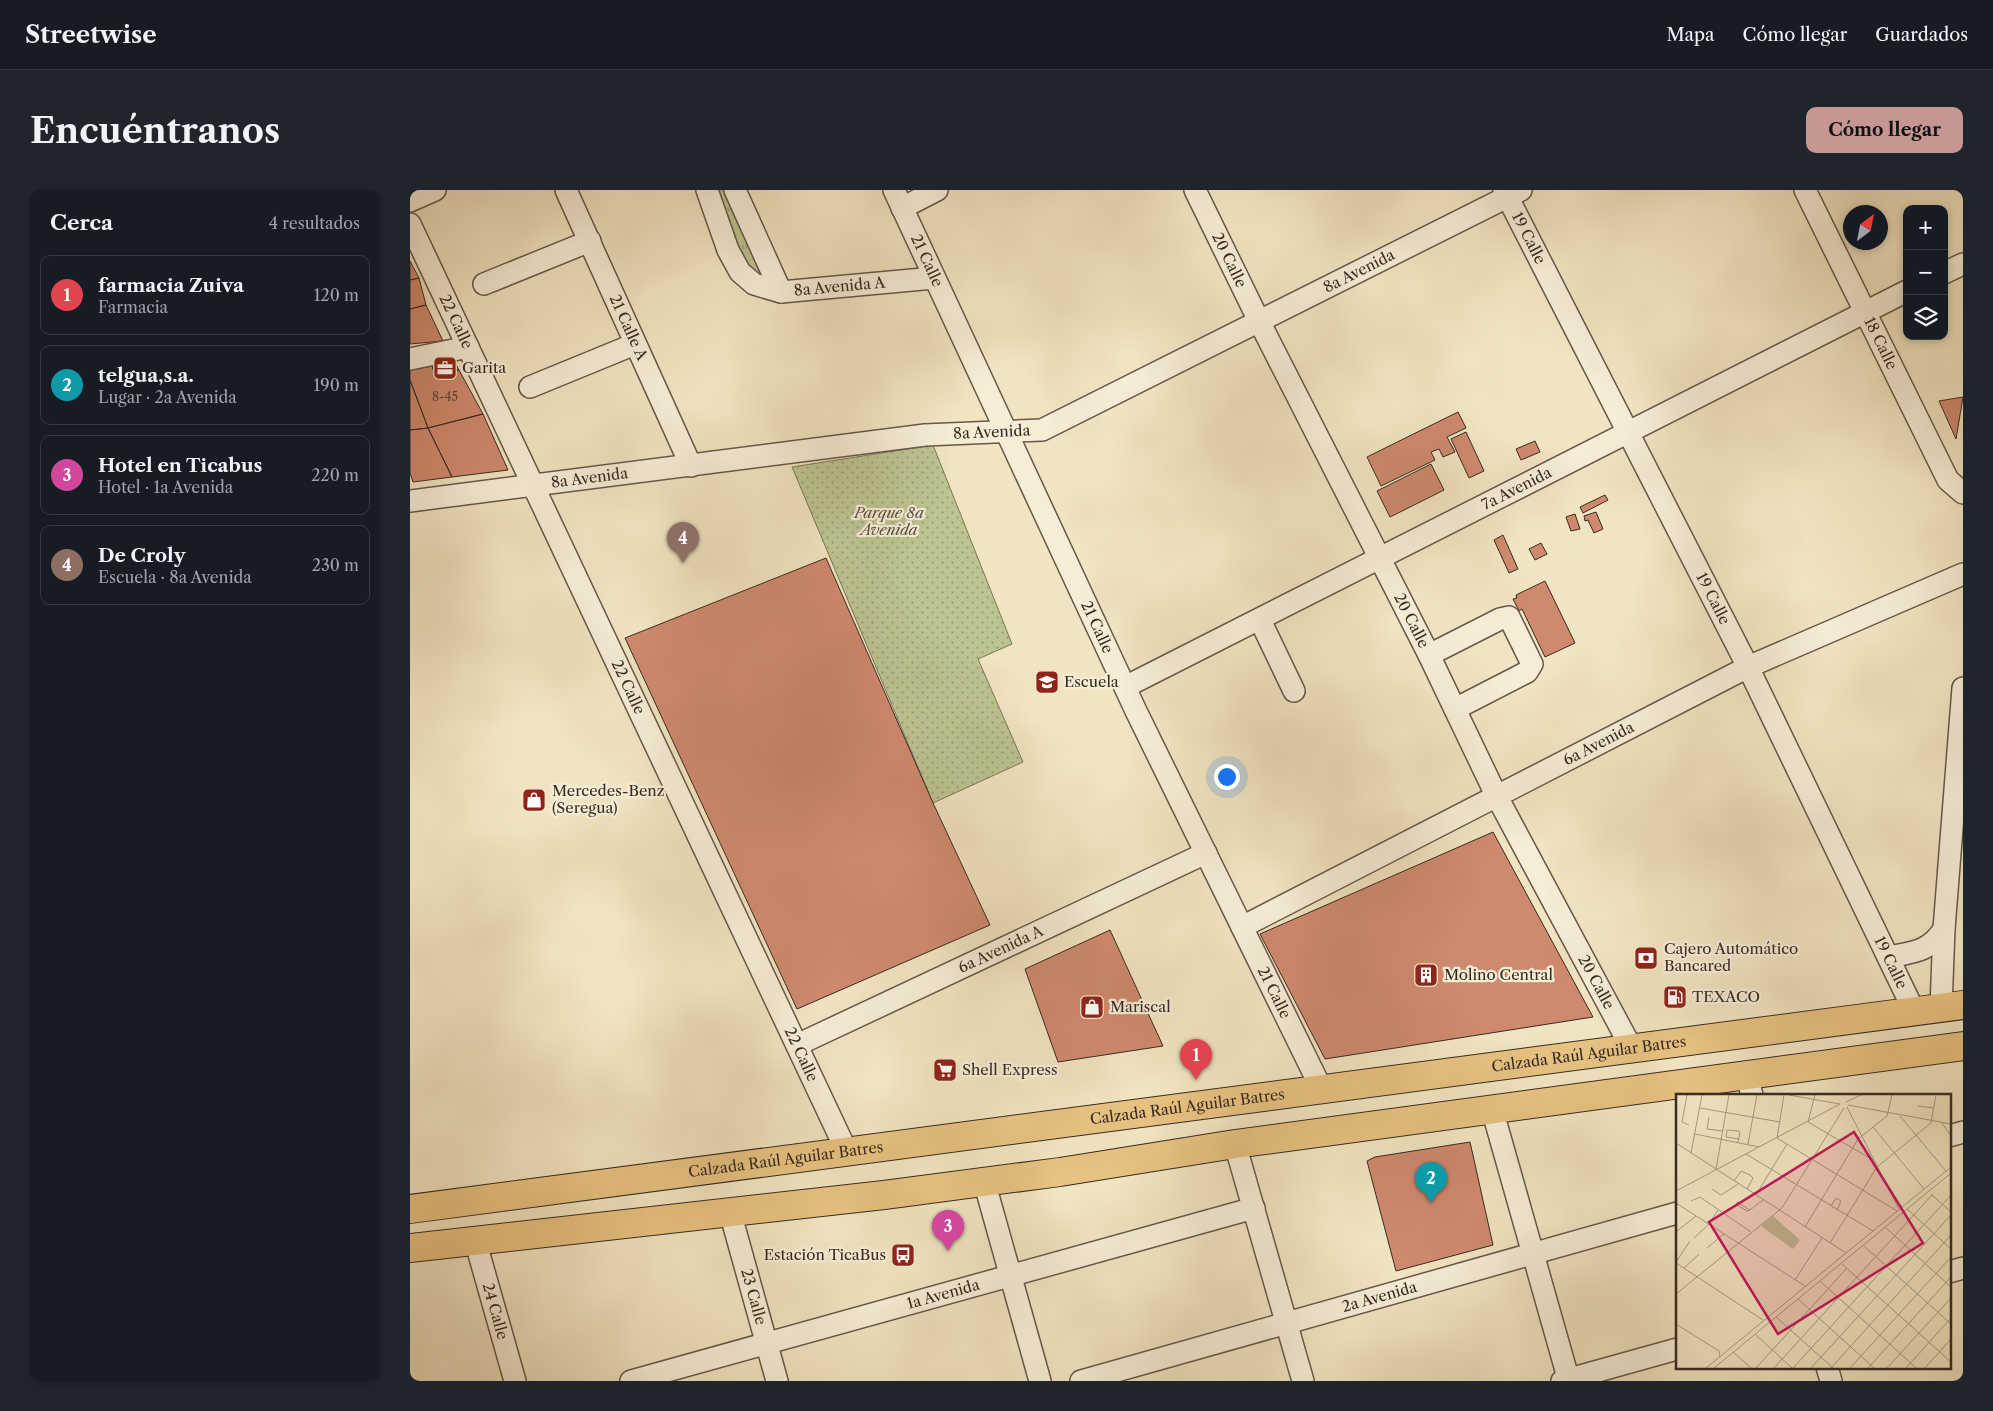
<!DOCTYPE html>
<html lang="es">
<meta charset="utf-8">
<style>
:root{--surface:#171b24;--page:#20242c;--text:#f1f3f6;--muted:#9ea1a6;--line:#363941;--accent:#c59692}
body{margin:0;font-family:"Libre Caslon Text",serif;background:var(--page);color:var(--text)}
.controls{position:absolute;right:15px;top:15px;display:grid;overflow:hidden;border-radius:10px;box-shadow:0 2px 8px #0003}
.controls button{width:45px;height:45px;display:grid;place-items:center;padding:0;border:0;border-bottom:1px solid var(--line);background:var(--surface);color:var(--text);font:25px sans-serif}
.compass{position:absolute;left:1433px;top:15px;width:45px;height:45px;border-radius:50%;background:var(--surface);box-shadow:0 2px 8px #0003;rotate:32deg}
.you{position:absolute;left:816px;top:586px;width:18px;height:18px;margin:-12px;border:4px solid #fff;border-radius:50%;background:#1a73e8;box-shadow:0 0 0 8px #1a73e833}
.badge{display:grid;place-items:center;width:32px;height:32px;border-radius:50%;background:var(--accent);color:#fff;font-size:16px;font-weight:700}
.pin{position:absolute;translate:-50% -41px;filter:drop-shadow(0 1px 2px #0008)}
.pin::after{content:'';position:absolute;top:26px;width:18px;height:15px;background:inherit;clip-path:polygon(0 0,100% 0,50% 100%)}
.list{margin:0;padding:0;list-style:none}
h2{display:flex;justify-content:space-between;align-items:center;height:65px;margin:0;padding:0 20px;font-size:21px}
h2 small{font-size:16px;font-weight:400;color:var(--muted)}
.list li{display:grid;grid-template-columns:32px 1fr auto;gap:15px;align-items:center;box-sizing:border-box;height:80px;margin:0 10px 10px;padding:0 10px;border:1px solid var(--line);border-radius:10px}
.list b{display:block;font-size:19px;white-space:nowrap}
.list p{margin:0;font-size:16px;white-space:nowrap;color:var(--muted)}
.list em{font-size:16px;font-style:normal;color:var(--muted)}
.icon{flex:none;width:28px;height:28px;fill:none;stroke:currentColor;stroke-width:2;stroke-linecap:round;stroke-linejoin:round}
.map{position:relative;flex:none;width:1553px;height:1191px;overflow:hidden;border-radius:10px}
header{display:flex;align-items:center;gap:30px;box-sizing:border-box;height:70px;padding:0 25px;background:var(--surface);border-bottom:1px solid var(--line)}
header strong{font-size:24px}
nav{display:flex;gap:28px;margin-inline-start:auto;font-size:18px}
.intro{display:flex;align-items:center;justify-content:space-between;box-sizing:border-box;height:120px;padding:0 30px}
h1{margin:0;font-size:35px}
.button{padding:12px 22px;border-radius:10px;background:var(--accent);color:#111;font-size:18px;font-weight:700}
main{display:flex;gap:30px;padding:0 30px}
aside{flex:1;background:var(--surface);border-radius:10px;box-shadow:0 2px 8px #0003}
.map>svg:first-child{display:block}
.grass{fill:url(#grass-tufts);stroke:#7a775a}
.park{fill:url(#park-dots);stroke:#7a775a}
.building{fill:#cf896e;stroke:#372a23}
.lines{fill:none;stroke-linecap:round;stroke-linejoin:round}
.minor-casing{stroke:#66584a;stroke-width:24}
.highway-casing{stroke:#372a23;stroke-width:30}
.minor{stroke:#f6edd7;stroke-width:21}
.highway{stroke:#e8c280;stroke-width:28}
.labels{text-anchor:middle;stroke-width:4.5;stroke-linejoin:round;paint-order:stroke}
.number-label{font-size:12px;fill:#5d4236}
.street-label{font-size:15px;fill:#372a23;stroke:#f6edd7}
.poi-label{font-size:15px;fill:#372a23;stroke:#f6edd7;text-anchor:start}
.park-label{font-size:15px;font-style:italic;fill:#58503e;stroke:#f6edd7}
.inset-road{fill:none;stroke:#a79a82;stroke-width:1}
.view{fill:#c2185b;fill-opacity:0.15;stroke:#c2185b;stroke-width:2.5}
.inset-edge{fill:none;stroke:#372a23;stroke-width:2.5}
</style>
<header>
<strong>Streetwise</strong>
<nav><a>Mapa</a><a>Cómo llegar</a><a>Guardados</a></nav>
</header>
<div class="intro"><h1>Encuéntranos</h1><a class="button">Cómo llegar</a></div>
<main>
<aside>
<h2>Cerca<small>4 resultados</small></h2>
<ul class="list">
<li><span class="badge" style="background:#e0444e">1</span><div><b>farmacia Zuiva</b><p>Farmacia</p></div><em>120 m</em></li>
<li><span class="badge" style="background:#0f9aa8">2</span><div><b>telgua,s.a.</b><p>Lugar · 2a Avenida</p></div><em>190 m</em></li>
<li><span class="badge" style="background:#d1479c">3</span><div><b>Hotel en Ticabus</b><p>Hotel · 1a Avenida</p></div><em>220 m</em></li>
<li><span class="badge" style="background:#8d6e63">4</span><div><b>De Croly</b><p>Escuela · 8a Avenida</p></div><em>230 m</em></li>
</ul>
</aside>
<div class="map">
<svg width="1553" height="1191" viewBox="0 0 1553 1191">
<defs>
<pattern id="grass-tufts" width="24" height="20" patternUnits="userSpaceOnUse" patternTransform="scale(1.25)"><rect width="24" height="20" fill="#bcc491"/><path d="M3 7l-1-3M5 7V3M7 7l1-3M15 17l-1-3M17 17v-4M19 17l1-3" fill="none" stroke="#9a9f76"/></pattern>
<pattern id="park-dots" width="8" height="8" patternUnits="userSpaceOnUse" patternTransform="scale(1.25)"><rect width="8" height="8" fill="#bcc491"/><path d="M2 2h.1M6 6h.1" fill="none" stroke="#9a9f76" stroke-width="1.8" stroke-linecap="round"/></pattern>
</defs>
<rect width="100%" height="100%" fill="#f1e4c1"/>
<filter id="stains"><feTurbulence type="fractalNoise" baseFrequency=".004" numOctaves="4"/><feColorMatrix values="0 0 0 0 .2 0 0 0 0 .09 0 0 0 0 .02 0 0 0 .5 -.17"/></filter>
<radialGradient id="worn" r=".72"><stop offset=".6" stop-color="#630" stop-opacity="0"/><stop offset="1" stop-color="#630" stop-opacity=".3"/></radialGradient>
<path class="grass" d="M303,0H317L356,89L340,83Z"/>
<path class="park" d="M523,255L602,454L568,469L613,572L523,613L382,277Z"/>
<path class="building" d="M0,71L9,88L0,90Z
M9,88L16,115L0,119V90Z
M16,115L33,151L0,154V119Z
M44,171L49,180L24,182L22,176Z
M22,176L24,182L49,180L73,224L18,238L0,190V180Z
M0,190L18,238L0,240Z
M1553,207L1546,249L1529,211Z
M1048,222L1056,238L1037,247L1045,262L1033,267L1029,259L1021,262L1025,270L971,296L957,267Z
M73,224L98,280L42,287L18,238Z
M18,238L42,287L3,292L0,283V240Z
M1056,242L1074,281L1059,288L1041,249Z
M1125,251L1130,262L1111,270L1106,259Z
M1021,274L1034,300L980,327L967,301Z
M1195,305L1198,310L1173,323L1170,317Z
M1186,322L1193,339L1184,343L1178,330L1175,331L1174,326Z
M1165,324L1170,339L1161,341L1156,327Z
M1093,345L1108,379L1099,383L1084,350Z
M1131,353L1137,364L1125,370L1119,359Z
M416,368L523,613L580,735L387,819L215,448Z
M1135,391L1165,453L1135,467L1112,419L1109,421L1103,409L1107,408L1106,405Z
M1083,642L1183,827L915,869L850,744Z
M700,740L753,856L648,872L615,779Z
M1060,952L1083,1055L986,1081L957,971L965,967Z"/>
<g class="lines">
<g class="minor-casing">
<g id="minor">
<path id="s1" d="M156,0L281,276"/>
<path id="s2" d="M297,0L318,60L330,82L344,94L371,102L524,88"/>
<path d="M325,0L371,102"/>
<path id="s3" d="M484,0L726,521L911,898"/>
<path id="s4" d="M785,0L849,131L1019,465L1086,605L1222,859"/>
<path id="s5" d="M1094,0L1338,477L1504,821"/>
<path id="s6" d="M1395,0L1538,290L1553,303"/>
<path d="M0,11L25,0"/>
<path d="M492,18L527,0"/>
<path id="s7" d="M0,34L437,962"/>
<path d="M1534,83L1553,74"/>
<path d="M74,94L180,51"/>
<path d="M0,169L58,157"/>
<path d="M120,197L225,154"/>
<path id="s8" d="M0,311L515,245L632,240L1111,0"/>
<path d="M850,430L884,501"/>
<path d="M1019,465L1090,429L1099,427L1122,474L1117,482L1045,519"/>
<path id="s9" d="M715,497L1497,101"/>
<path id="s10" d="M832,737L1338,477L1553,384"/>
<path d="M1479,767C1504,762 1519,762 1534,739"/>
<path d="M1531,817L1534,739L1553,498"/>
<path id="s11" d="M387,855L796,663"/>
<path d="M1337,886L1342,905"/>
<path d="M1082,919L1159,1191"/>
<path d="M1539,946L1553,942"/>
<path d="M825,954L893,1191"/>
<path d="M574,991L630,1191"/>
<path id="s12" d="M320,1022L367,1191"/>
<path id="s13" d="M65,1050L105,1191"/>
<path d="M1539,1082L1553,1078"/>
<path d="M1417,1177L1421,1191"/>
<path id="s14" d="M221,1191L844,1018"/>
<path id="s15" d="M671,1191L1267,1023"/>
<path d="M1152,1191L1267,1159"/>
</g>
</g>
<g class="highway-casing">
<g id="highway">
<path id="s16" d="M0,1019L1553,815"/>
<path d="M0,1058L474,1005L650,982L825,954L1553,856"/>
</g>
</g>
<use href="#minor" class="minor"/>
<use href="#highway" class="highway"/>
</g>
<defs>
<g id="office-square" transform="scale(1.25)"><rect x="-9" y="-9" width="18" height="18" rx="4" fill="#8f2418" stroke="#f6edd7"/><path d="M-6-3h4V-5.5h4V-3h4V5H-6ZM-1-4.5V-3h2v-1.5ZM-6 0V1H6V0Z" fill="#fff"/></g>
<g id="school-square" transform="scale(1.25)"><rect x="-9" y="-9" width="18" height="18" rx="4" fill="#8f2418" stroke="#f6edd7"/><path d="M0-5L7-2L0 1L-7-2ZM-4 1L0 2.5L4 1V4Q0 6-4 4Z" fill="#fff"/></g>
<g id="shop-square" transform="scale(1.25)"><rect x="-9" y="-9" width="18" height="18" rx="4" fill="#8f2418" stroke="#f6edd7"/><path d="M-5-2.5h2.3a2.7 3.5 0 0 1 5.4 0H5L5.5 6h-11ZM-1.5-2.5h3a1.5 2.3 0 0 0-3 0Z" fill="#fff"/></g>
<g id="bank-square" transform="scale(1.25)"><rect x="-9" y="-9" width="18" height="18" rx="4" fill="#8f2418" stroke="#f6edd7"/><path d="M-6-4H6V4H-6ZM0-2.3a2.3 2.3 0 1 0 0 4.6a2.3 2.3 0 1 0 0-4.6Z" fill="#fff"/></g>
<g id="building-square" transform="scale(1.25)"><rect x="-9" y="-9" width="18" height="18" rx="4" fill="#8f2418" stroke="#f6edd7"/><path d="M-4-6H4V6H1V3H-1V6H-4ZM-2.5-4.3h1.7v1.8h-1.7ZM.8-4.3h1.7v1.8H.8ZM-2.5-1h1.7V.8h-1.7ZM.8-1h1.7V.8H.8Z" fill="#fff"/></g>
<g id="fuel-square" transform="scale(1.25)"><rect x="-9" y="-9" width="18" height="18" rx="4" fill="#8f2418" stroke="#f6edd7"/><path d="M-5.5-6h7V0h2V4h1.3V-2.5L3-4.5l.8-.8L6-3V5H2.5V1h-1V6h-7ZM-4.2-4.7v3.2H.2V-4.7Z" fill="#fff"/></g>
<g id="supermarket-square" transform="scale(1.25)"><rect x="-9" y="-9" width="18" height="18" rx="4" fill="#8f2418" stroke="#f6edd7"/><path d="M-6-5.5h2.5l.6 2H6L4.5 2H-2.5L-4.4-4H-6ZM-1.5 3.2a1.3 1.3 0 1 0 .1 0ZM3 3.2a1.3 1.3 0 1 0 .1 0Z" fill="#fff"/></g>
<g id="bus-square" transform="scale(1.25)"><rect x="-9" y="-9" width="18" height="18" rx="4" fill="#8f2418" stroke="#f6edd7"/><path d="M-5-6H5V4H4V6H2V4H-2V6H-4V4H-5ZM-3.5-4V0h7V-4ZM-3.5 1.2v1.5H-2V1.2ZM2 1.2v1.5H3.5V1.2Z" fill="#fff"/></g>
</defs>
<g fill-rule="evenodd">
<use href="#office-square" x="35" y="178"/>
<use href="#school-square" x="637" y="492"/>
<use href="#shop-square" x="124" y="610"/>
<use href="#bank-square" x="1236" y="768"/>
<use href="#building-square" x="1016" y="785"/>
<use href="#fuel-square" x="1265" y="807"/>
<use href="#shop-square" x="682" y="817"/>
<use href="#supermarket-square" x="535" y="880"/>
<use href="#bus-square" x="493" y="1065"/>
</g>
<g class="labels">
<g class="number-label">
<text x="35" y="211">8-45</text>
</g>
<g class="street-label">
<text dy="5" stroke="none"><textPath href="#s5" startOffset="54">19 Calle</textPath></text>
<text dy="5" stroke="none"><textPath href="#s4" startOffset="78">20 Calle</textPath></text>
<text dy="5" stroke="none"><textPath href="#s3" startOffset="78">21 Calle</textPath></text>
<text dy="5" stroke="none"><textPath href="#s8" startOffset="991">8a Avenida</textPath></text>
<text dy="5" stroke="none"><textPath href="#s2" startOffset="194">8a Avenida A</textPath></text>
<text dy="5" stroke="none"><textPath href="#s7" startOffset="108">22 Calle</textPath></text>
<text dy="5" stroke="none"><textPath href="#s1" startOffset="151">21 Calle A</textPath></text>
<text dy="5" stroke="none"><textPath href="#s6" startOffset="171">18 Calle</textPath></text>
<text dy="5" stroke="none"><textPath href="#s8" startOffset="586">8a Avenida</textPath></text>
<text dy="5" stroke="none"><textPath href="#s8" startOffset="181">8a Avenida</textPath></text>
<text dy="5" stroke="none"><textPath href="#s9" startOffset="439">7a Avenida</textPath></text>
<text dy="5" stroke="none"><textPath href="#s5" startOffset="459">19 Calle</textPath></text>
<text dy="5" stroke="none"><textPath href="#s4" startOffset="482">20 Calle</textPath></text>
<text dy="5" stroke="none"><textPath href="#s3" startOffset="482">21 Calle</textPath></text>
<text dy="5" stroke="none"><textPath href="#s7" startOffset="512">22 Calle</textPath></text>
<text dy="5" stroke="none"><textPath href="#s10" startOffset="401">6a Avenida</textPath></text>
<text dy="5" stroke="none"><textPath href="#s11" startOffset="225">6a Avenida A</textPath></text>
<text dy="5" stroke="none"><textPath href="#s5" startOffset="864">19 Calle</textPath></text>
<text dy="5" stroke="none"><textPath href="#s4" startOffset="888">20 Calle</textPath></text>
<text dy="5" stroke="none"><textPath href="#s3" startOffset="888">21 Calle</textPath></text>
<text dy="5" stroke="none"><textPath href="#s16" startOffset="1189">Calzada Raúl Aguilar Batres</textPath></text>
<text dy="5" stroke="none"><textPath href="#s7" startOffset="918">22 Calle</textPath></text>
<text dy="5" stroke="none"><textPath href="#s16" startOffset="784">Calzada Raúl Aguilar Batres</textPath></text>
<text dy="5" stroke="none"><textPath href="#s16" startOffset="379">Calzada Raúl Aguilar Batres</textPath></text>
<text dy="5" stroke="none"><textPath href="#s14" startOffset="324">1a Avenida</textPath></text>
<text dy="5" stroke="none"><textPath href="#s12" startOffset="88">23 Calle</textPath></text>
<text dy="5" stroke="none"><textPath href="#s15" startOffset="310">2a Avenida</textPath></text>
<text dy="5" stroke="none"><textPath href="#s13" startOffset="74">24 Calle</textPath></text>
</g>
<g class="poi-label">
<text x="52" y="183">Garita</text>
<text x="654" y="497">Escuela</text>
<text x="142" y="606">Mercedes-Benz<tspan x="142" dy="17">(Seregua)</tspan></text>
<text x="1254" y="764">Cajero Automático<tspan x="1254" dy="17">Bancared</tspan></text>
<text x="1034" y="790">Molino Central</text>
<text x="1282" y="812">TEXACO</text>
<text x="700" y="822">Mariscal</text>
<text x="552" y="885">Shell Express</text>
<text x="476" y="1070" text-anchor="end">Estación TicaBus</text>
</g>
<g class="park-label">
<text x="479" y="328">Parque 8a<tspan x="479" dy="17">Avenida</tspan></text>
</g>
</g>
<g transform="translate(1266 904)">
<rect width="275" height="275" fill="#f1e4c1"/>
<path d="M97,122L124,146L117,155L85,132Z" fill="#bcc491"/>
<path class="inset-road" d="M11,1L6,28L13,31M108,1L101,44L221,117M113,1L164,10M139,1L132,28L197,66M170,8L185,1M172,11L275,30M242,12L258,14M171,13L223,115M24,14L104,28M224,22L270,77M33,23L31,35L47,37M266,29L275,42M197,33L248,95M19,40L83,53M62,48L64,39L63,37L51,36L50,43L63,45M0,49L170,159M72,50L81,1M15,59L26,1M70,60L197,137M40,75L53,1M58,87L65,77L74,81L77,84L71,95M36,95L45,101L62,90M0,97L164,10M255,100L275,118M80,101L111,50M15,107L24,103L75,138M0,109L129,192M155,112L160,104L165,107L161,116M231,115L275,155M74,116L61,108V111L71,117L74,116L87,106M129,133L182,45L211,22L216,1M210,134L275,193M1,137L20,122M18,144L33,130L42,116M154,149L201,73L255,29L260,1M188,152L275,230M31,154L48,140M0,168L14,147M0,169L87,226M166,170L275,268M8,174L23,160M119,186L146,144M144,187L240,274M0,200L106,114L168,14M122,205L198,274M100,223L157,274M0,230L43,257L44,263M80,241L116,274M57,258L75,274M30,274L275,73M38,274L275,79M80,274L171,174M98,274L256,101M117,274L275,101M135,274L275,121M155,274L275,141M174,274L275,163M192,274L275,183M211,274L275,204M230,274L275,224M249,274L275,245"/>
<path class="view" d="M178,38L247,149L102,240L33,128Z"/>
<rect width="275" height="275" class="inset-edge"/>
</g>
<rect width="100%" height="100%" filter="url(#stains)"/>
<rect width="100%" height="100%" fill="url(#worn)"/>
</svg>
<div class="controls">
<button>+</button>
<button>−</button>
<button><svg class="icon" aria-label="layers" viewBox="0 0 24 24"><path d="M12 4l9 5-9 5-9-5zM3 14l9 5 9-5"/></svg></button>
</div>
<svg class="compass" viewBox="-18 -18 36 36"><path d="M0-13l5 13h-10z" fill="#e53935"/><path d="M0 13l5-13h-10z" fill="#9ea1a6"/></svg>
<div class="you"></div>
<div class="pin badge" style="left:786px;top:890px;background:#e0444e">1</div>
<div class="pin badge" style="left:1021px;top:1013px;background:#0f9aa8">2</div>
<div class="pin badge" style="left:538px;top:1061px;background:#d1479c">3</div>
<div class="pin badge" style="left:273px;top:373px;background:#8d6e63">4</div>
</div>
</main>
